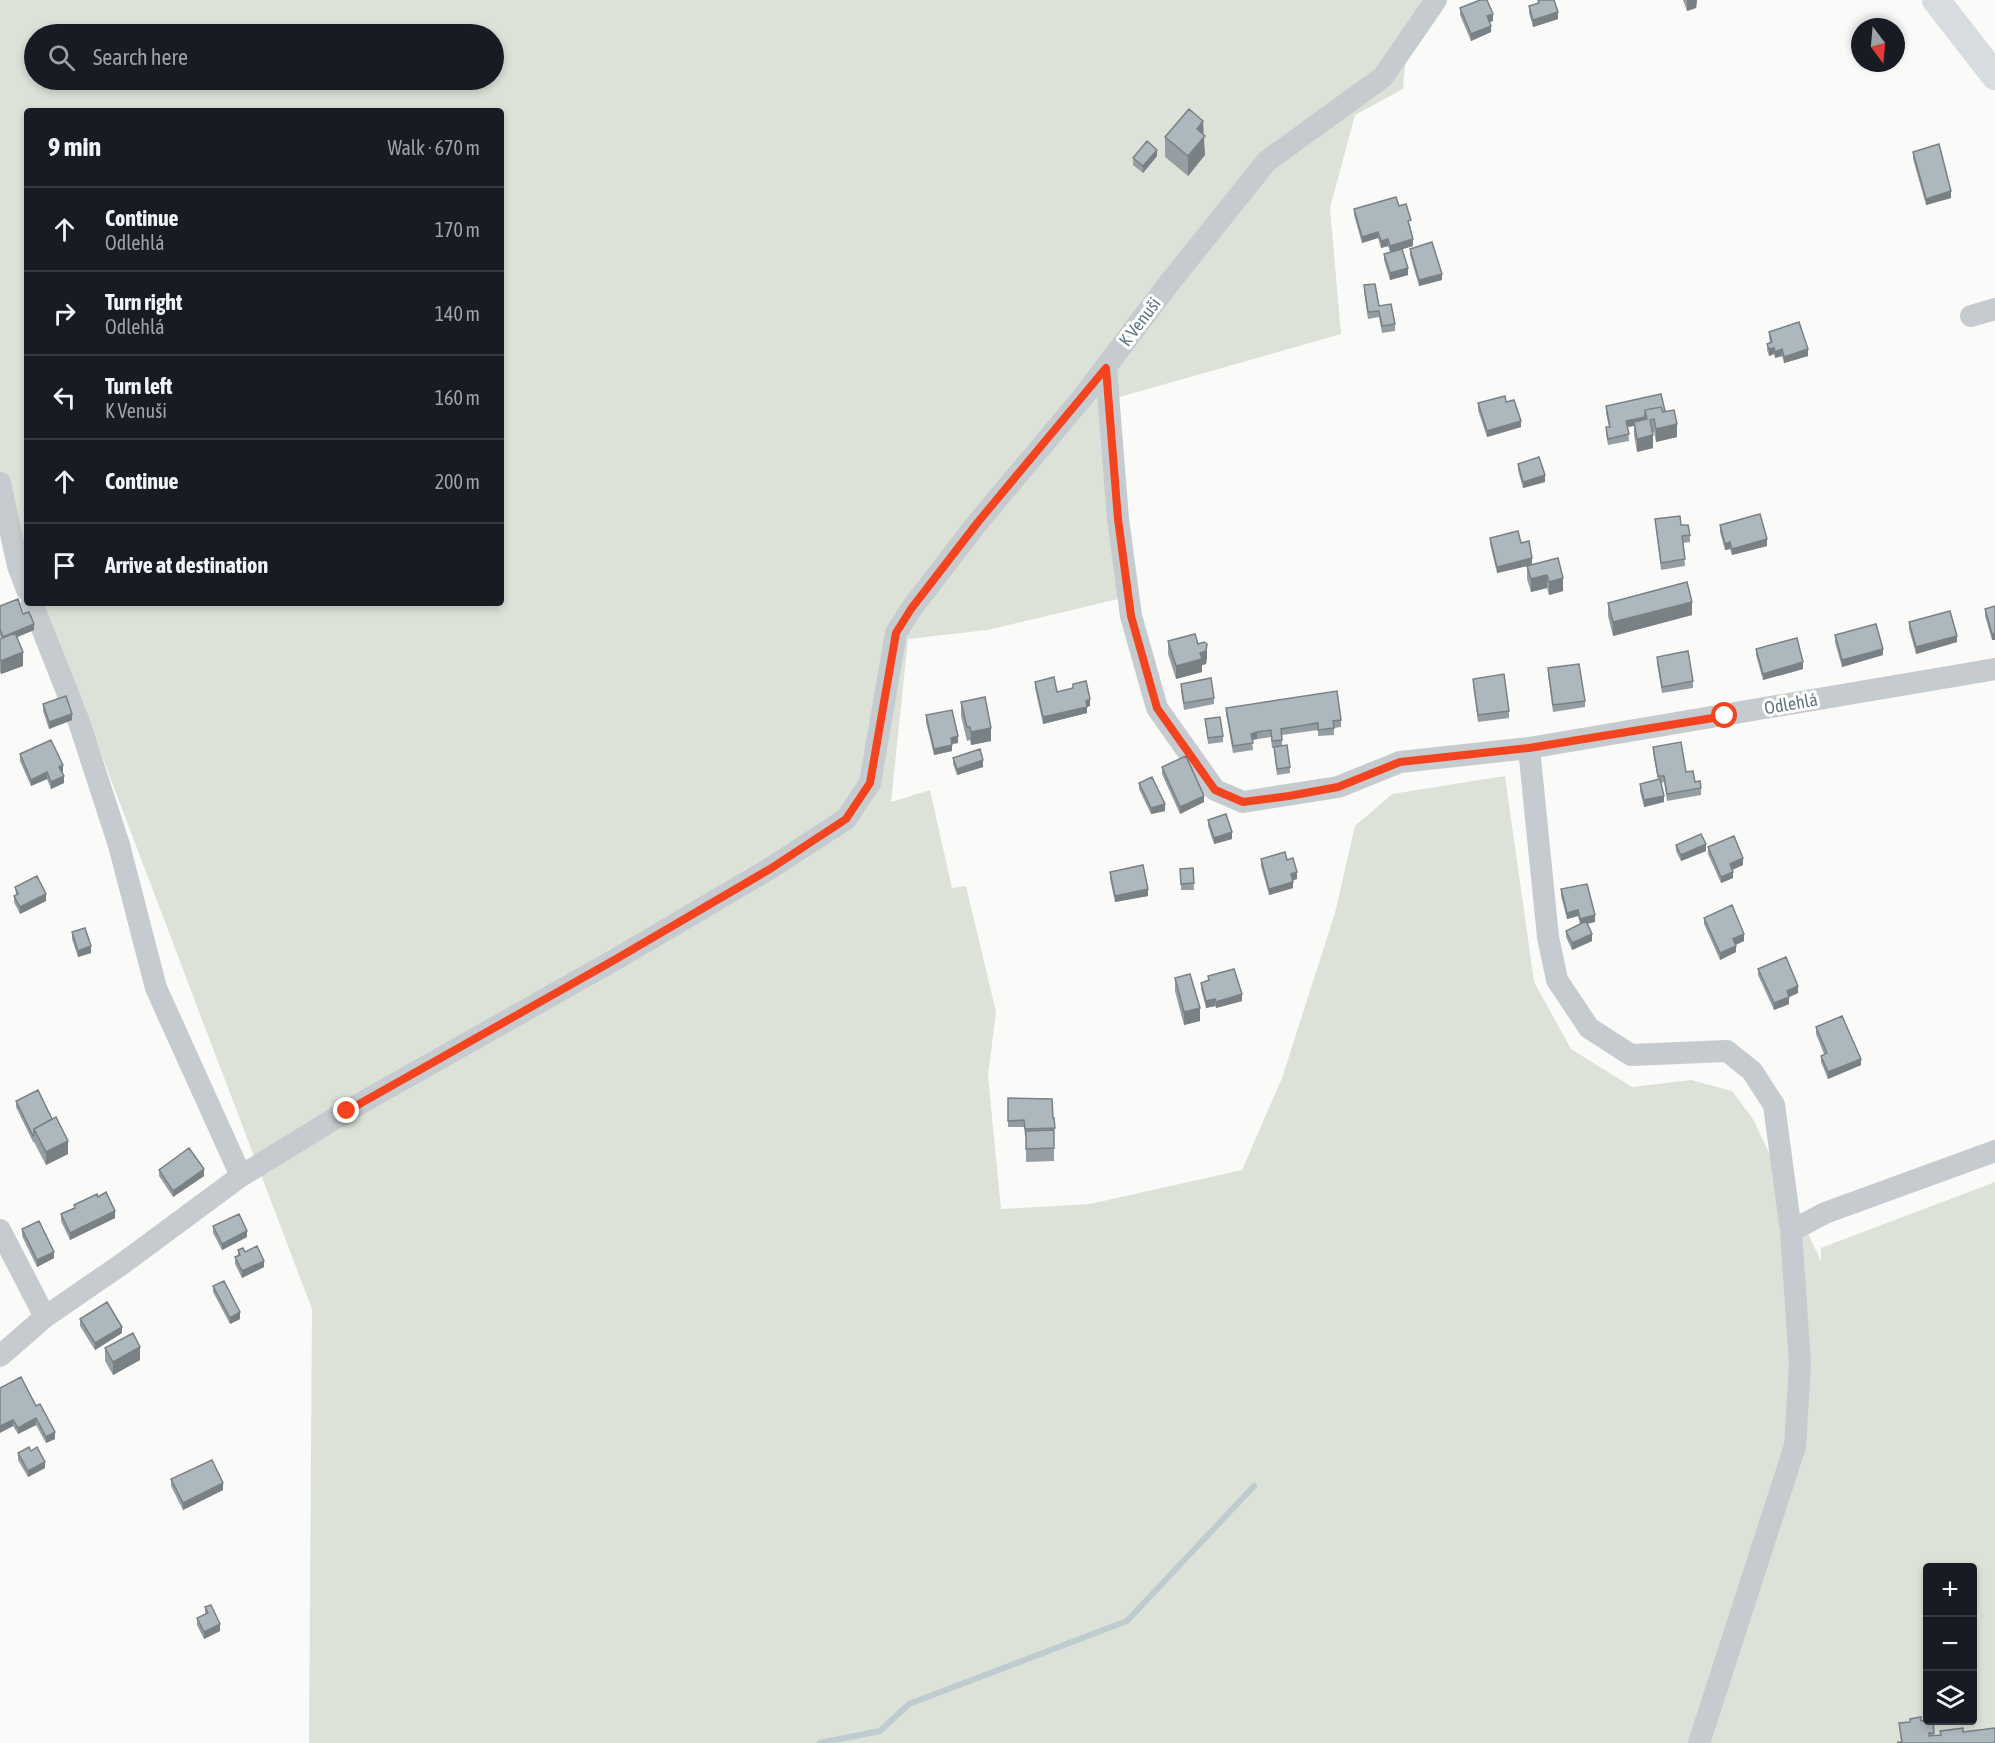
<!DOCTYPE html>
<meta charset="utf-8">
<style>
:root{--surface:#171b24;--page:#20242c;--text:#f1f3f6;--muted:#9ea1a6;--line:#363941}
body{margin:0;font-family:"Asap Condensed",sans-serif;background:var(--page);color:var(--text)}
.controls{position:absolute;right:18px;bottom:18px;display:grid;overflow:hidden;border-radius:6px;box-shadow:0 3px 9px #0003}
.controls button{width:54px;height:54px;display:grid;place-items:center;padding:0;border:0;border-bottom:2px solid var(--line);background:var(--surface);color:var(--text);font:30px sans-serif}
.compass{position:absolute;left:1851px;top:18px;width:54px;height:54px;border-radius:50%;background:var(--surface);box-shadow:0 3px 9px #0003;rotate:164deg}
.stop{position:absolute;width:18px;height:18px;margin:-14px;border:4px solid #f3431f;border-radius:50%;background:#fff}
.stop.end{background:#f3431f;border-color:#fff;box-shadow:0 2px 6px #0008}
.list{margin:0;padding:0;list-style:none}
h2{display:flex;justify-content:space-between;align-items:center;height:78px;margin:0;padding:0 24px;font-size:26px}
h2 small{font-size:20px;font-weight:400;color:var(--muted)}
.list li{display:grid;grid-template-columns:39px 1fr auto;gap:18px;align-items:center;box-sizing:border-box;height:84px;padding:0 24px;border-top:2px solid var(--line)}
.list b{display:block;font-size:22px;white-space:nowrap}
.list p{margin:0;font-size:20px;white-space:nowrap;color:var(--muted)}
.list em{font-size:20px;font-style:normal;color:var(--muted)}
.icon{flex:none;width:33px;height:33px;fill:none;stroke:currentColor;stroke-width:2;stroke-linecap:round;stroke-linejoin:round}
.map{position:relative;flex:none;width:1995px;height:1743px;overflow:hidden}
.search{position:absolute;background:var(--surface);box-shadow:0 3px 9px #0003;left:24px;top:24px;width:480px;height:66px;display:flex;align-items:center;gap:15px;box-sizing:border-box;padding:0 21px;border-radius:33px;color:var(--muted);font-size:22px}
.panel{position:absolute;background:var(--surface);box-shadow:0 3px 9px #0003;left:24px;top:108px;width:480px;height:498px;border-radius:6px}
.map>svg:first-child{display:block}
.green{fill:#dce2d8;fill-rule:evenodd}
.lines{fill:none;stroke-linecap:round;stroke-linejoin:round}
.stream{stroke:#beccd0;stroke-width:6}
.minor{stroke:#c5cbce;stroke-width:22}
.major{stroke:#d6dcdf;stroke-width:28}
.wall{fill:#959ea3}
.shaded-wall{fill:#798185}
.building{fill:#adb8be;stroke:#798185;stroke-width:1.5}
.route{stroke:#f3431f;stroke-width:8}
.labels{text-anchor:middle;stroke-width:6;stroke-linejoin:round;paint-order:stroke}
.street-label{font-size:18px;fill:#627886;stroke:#fff}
</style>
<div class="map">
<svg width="1995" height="1743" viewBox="0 0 1995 1743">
<rect width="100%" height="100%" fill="#fafaf8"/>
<path class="green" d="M0,0H1422L1407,42L1403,89L1355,115L1330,208L1341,334L1116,398L1131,596L987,630L908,639L891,802L930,790L952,888L966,886L996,1012L988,1076L1001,1209L1090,1204L1242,1170L1282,1078L1335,913L1355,826L1392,794L1505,776L1534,982L1571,1049L1632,1087L1691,1080L1732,1091L1753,1119L1821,1261V1248L1995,1182V1743H309L312,1309L75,685L39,603H501V111H27V574L0,512ZM34,34H494V80H34ZM1928,1568H1972V1720H1928Z"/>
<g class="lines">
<path class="stream" d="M820,1743L880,1731L909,1704L1127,1621L1254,1486"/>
<path class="minor" d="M1971,316L1995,309
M1106,368L1118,519L1131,616L1157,708L1215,790L1243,802L1338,787L1400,762L1529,748L1995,669
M0,483L18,566L27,590
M32,603L79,722L119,845L156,988L241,1176
M1529,748L1548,937L1557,980L1589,1028L1631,1055L1727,1051L1752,1071L1774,1105L1791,1231
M0,1230L45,1317
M0,1356L45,1317L122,1264L241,1176L347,1111L616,959L769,869L846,819L870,783L896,633L911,609L978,522L1083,397L1170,282L1267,161L1383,77L1436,0
M1699,1743L1795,1446L1800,1364L1791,1231L1825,1213L1995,1151"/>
<path class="major" d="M1936,0L1995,76"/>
</g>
<path class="wall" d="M1538,0L1558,19L1533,27L1529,13V6L1538,3Z
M1683,0H1697L1696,8L1687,11Z
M1460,8L1493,21L1490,22L1491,32L1471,41L1460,15Z
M1203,135L1205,155L1188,176L1165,157V137Z
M1913,152L1951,198L1926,205L1913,159Z
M1157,156L1143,173L1133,165V158Z
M1399,206L1411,227H1410L1413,246L1402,249L1408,275L1390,280L1384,260V254L1390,252L1388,246L1381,248L1378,238L1362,243L1354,215V209Z
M1410,249L1442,280L1419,286L1410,255Z
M1364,285L1379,306L1395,324V331L1382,333L1379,317L1368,319L1364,292Z
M1769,332L1808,356L1784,363L1782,356L1775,358L1774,354L1769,356L1767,350V344L1770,343L1769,338Z
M1506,402L1521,427L1487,437L1478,410V403Z
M1606,406L1665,411L1677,437L1656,442L1654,432H1653V448L1637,452L1634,435V426L1628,427L1629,441L1608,445L1606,434V427H1609L1606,413Z
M1518,464L1545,482L1523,488L1518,470Z
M1655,519L1681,525L1690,535V542L1683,543L1685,566L1661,570Z
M1720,525L1767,546L1732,555L1730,549L1725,550L1720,532Z
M1490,538L1521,543L1532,564L1558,558L1563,591L1549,595L1547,588L1531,592L1527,579V566L1497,573L1490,544Z
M1608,603L1692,615L1613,636L1608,616Z
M0,606L23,614L34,630L17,637L23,666L1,674L0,672V639H1L0,635Z
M1995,606L1992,640L1985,616V609Z
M1909,622L1957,642L1916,654L1909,629Z
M1835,635L1883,655L1842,667L1835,642Z
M1168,641L1198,644L1207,657L1206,664L1202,665V672L1176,679L1168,654Z
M1756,649L1803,669L1763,680L1756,655Z
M1657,657L1693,681V688L1662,693L1657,663Z
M1548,668L1585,701V707L1553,712L1548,675Z
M1473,679L1509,711V718L1478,722L1473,685Z
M1035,682L1057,692L1073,688V684L1090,706L1087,707V713L1043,724L1035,688Z
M1181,684L1214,698V704L1184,710L1181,691Z
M961,702L991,741L971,745L970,740L967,741L961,716Z
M43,704L72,720L49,729L43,711Z
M1226,708L1341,720V727L1334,728V735L1318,736V730L1282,735V746L1290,767V773L1277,775L1274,748H1272L1271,737L1252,740L1253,750L1233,753L1226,714Z
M926,715L958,743L952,744V751L934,755L926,722Z
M1205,719L1223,736V742L1208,744Z
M1653,747L1686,772L1701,788V795L1667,801L1664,782L1661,783L1664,802L1644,807L1640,791V784L1658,780L1653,753Z
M20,754L63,772H62L64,783L51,789L47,779L31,786L20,761Z
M953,758L983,767L957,775L953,764Z
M1162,767L1204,802L1180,814L1162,774Z
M1139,783L1165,811L1151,814L1139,789Z
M1208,820L1232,839L1214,844L1208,826Z
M1676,845L1706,851L1681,861L1676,851Z
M1708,847L1743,865L1732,870L1733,878L1721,883L1708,854Z
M1261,859L1287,860L1297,879L1293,880V888L1269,895L1261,866Z
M1193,868L1194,890H1181L1180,869Z
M1110,872L1148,896L1115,902L1110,879Z
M15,887L46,901L20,914L14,902V896L16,895Z
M1561,889L1595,922L1587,924L1592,941L1572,950L1566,937V931L1580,924L1578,916L1567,919L1561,896Z
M1704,918L1744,941L1735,945L1736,952L1720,960L1704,924Z
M72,932L91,953L78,957L72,939Z
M1758,969L1798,993L1789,997V1004L1774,1010L1758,975Z
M1208,976L1242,1001L1216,1008L1215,1006L1206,1008L1201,989V983L1208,980Z
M1175,978L1200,1021L1184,1025L1175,991Z
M1816,1027L1861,1065L1828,1079L1821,1062V1056L1824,1054L1816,1034Z
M1008,1098L1054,1118V1161L1026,1162V1136H1025L1024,1127H1008Z
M16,1101L68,1154L46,1165L34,1142H33L16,1107Z
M159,1170L204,1176L173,1197L159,1176Z
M74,1205L115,1218L70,1240L61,1221V1214L74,1208Z
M213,1226L247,1237L222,1250L213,1233Z
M22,1229L54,1258L37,1267L22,1236Z
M238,1250L245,1252L264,1267L242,1278L235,1264V1257L238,1256Z
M213,1286L240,1319L230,1324L213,1292Z
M80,1319L122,1333L95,1350L80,1326Z
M105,1348L140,1360L113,1375L105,1361Z
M21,1377L55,1439L46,1443L36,1425L18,1434L13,1426L0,1432V1388Z
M31,1451L45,1468L28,1477L18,1460V1453Z
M171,1479L223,1490L183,1510L171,1486Z
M205,1607L220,1631L204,1639L197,1625V1618L205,1614Z
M1921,1721L1934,1733V1736L1940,1735V1731L1963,1732L1901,1742L1899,1723Z"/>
<path class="shaded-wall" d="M1687,0H1697L1696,8L1687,11Z
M1558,12V19L1533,27V20Z
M1493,14V21L1487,23V16Z
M1491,26V32L1471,41V34Z
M1203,121L1205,155L1188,176V156L1197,129Z
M1157,150V156L1143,173V166Z
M1951,191V198L1926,205V199Z
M1378,232V238L1362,243V237Z
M1388,239V246L1381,248V241Z
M1413,239V246L1390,253V246Z
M1408,268V275L1390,280V273Z
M1442,274V280L1419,286V280Z
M1774,348V354L1769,356V349Z
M1782,349V356L1775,358V352Z
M1808,349V356L1784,363V357Z
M1645,417V423L1634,422V426L1626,427V421Z
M1521,421V427L1487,437V431Z
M1677,424V437L1656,442V429Z
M1653,435V448L1637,452V439Z
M1545,475V482L1523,488V482Z
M1767,539V546L1732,555V549Z
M1730,542V549L1725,550V544Z
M1532,558V565L1497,573V567Z
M1547,575V588L1531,592V579Z
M1563,578V591L1549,595V582Z
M1692,602V615L1613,636V622Z
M34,624V630L3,643V637Z
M1995,633V640H1992V634Z
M1957,636V642L1916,654V647Z
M1207,644V657L1206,664L1202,665V672L1176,679V666L1200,653Z
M1883,649V655L1842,667V660Z
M23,652V666L1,674V661Z
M1803,662V669L1763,680V674Z
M1090,699V706L1086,707V701Z
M1087,707V713L1043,724V717Z
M72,714V720L49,729V722Z
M991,728V741L971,745V732Z
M1257,732V739L1251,740V734Z
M958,736V743L951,744V738Z
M952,745V751L934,755V749Z
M983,760V767L957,775V769Z
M63,765V772L59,774V767Z
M47,772V779L31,786V780Z
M64,776V783L51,789V782Z
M1204,796V802L1180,814V807Z
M1664,796V802L1644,807V800Z
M1165,804V811L1151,814V808Z
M1232,832V839L1214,844V838Z
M1706,844V851L1681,861V855Z
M1743,858V865L1730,871V864Z
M1297,872V879L1291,881V874Z
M1733,872V878L1721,883V877Z
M1293,882V888L1269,895V889Z
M1148,889V896L1115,902V896Z
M46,894V901L20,914V907Z
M1578,910V916L1567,919V913Z
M1595,915V922L1580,925V919Z
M1592,934V941L1572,950V943Z
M1744,934V941L1733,946V939Z
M91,946V953L78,957V951Z
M1736,946V952L1720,960V953Z
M1798,986V993L1787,998V991Z
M1242,994V1001L1216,1008V1002Z
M1789,997V1004L1774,1010V1003Z
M1215,999V1006L1206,1008V1001Z
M1200,1008V1021L1184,1025V1012Z
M1861,1059V1065L1828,1079V1072Z
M68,1141V1154L46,1165V1152Z
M204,1169V1176L173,1197V1191Z
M115,1211V1218L70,1240V1233Z
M247,1231V1237L222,1250V1244Z
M54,1252V1258L37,1267V1260Z
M264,1261V1267L242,1278V1271Z
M240,1312V1319L230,1324V1318Z
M122,1327V1333L95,1350V1343Z
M140,1347V1360L113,1375V1362Z
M36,1418V1425L18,1434V1428Z
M13,1420V1426L0,1433V1426Z
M55,1432V1439L46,1443V1437Z
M45,1462V1468L28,1477V1471Z
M223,1483V1490L183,1510V1503Z
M220,1624V1631L204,1639V1632Z"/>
<path class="building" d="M1480,0H1487L1493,14L1487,16L1491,26L1471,34L1460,8Z
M1538,0H1554L1558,12L1533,20L1529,6L1539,3Z
M1189,109L1203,121L1197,129L1205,136L1188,156L1165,137Z
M1147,141L1157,150L1143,166L1133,158Z
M1939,144L1951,191L1926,199L1913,152Z
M1396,197L1399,206L1406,204L1411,220L1408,221L1413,239L1390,246L1388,239L1381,241L1378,232L1362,237L1354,209Z
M1432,242L1442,274L1419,280L1410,249Z
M1402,249L1408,268L1390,273L1384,254Z
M1375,284L1379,306L1391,304L1395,324L1382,326L1379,311L1368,312L1364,285Z
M1799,322L1808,349L1784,357L1782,349L1775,352L1774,348L1769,349L1767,344L1772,342L1769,332Z
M1661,394L1665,411L1663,412L1661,407L1645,410V417L1626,421L1629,434L1608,439L1606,427H1610L1606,406Z
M1505,396L1506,402L1514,400L1521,421L1487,431L1478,403Z
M1661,407L1663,412L1674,410L1677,424L1656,429L1654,419L1650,420L1653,435L1637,439L1634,422L1647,419L1645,410Z
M1539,457L1545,475L1523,482L1518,464Z
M1760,514L1767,539L1732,549L1730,542L1725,544L1720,525Z
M1680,516L1681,525H1688L1690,535L1682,536L1685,559L1661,563L1655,519Z
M1518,531L1521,543L1529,541L1532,558L1497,567L1490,538Z
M1558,558L1563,578L1549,582L1547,575L1531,579L1527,566Z
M1687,582L1692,602L1613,622L1608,603Z
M18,599L23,614L29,612L34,624L3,637L0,629V606Z
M1995,606V633L1992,634L1985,609Z
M1950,611L1957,636L1916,647L1909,622Z
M1876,624L1883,649L1842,660L1835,635Z
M15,633L23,652L1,661L0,659V639Z
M1195,634L1198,644L1204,642L1207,644L1206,651L1200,653L1202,659L1176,666L1168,641Z
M1797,638L1803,662L1763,674L1756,649Z
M1688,651L1693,681L1662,687L1657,657Z
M1579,664L1585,701L1553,705L1548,668Z
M1504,674L1509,711L1478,715L1473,679Z
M1054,677L1057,692L1073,688V684L1086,681L1090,699L1086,701L1087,707L1043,717L1035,682Z
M1211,678L1214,698L1184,703L1181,684Z
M1337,691L1341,720L1333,721L1334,728L1318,730V723L1281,729L1282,740L1272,741L1271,730L1257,732L1251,734L1253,743L1233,746L1226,708Z
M66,696L72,714L49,722L43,704Z
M985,697L991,728L971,732L970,727H967L961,702Z
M952,710L958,736L951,738L952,745L934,749L926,715Z
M1220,717L1223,736L1208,738L1205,719Z
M51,740L63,765L59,767L64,776L51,782L47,772L31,780L20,754Z
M1681,742L1686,772L1693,771L1695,782L1700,781L1701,788L1667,794L1664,776H1658L1653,747Z
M1287,745L1290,767L1277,769L1274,747Z
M980,749L983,760L957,769L953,758Z
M1186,756L1204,796L1180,807L1162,767Z
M1152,777L1165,804L1151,808L1139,783Z
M1660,779L1664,796L1644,800L1640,784Z
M1226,814L1232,832L1214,838L1208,820Z
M1701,834L1706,844L1681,855L1676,845Z
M1734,836L1743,858L1730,864L1733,872L1721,877L1708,847Z
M1285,852L1287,860L1293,858L1297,872L1291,874L1293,882L1269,889L1261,859Z
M1143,865L1148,889L1115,896L1110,872Z
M1193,868L1194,883L1181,884L1180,869Z
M37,876L46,894L20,907L14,896L18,894L15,887Z
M1587,884L1595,915L1580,919L1578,910L1567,913L1561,889Z
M1732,905L1744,934L1733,939L1736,946L1720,953L1704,918Z
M1586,921L1592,934L1572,943L1566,931Z
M85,928L91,946L78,951L72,932Z
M1786,957L1798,986L1787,991L1789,997L1774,1003L1758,969Z
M1234,969L1242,994L1216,1002L1215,999L1206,1001L1201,983L1209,980L1208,976Z
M1190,974L1200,1008L1184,1012L1175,978Z
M1842,1016L1861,1059L1828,1072L1821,1056L1827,1053L1816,1027Z
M38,1090L52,1119L34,1129V1135L33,1136L16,1101Z
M1008,1098L1052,1099L1053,1118H1054L1055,1128L1025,1129L1024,1120L1008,1121Z
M56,1117L68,1141L46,1152L34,1129Z
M1054,1130V1148L1026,1149V1131Z
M189,1148L204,1169L173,1191L159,1170Z
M106,1192L115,1211L70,1233L61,1214L75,1208L74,1205L97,1194L98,1197Z
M239,1214L247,1231L222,1244L213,1226Z
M39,1221L54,1252L37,1260L22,1229Z
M257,1246L264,1261L242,1271L235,1257L240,1255L238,1250L243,1248L245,1252Z
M224,1281L240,1312L230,1318L213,1286Z
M107,1302L122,1327L95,1343L80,1319Z
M133,1333L140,1347L113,1362L105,1348Z
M21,1377L36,1406L40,1404L55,1432L46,1437L36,1418L18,1428L13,1420L0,1426V1388Z
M29,1447L31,1451L37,1447L45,1462L28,1471L18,1453Z
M212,1460L223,1483L183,1503L171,1479Z
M211,1605L220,1624L204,1632L197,1618L208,1613L205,1607Z
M1921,1717V1721L1933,1720L1934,1733H1929V1736L1941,1735L1940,1731L1963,1728V1732L1995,1728V1743H1898V1742H1902L1899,1723L1910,1722V1719Z"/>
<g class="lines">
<path class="route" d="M347,1111L616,959L770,869L846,819L870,783L896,633L911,609L978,522L1106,368L1118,519L1131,616L1157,708L1215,790L1243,802L1289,796L1338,787L1400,762L1529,748L1725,716"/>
</g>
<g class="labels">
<g class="street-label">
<text transform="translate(1140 322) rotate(-53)" y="6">K Venuši</text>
<text transform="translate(1791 704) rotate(-10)" y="6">Odlehlá</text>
</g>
</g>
</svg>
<div class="controls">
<button>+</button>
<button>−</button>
<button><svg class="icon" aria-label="layers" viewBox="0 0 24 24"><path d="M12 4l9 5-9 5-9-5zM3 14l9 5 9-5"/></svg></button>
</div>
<svg class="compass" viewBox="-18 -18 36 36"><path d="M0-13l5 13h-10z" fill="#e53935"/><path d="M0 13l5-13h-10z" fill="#9ea1a6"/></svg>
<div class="stop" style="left:1725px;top:716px"></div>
<div class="stop end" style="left:347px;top:1111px"></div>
<div class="search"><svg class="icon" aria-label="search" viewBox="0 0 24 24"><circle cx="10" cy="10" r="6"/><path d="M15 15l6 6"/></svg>Search here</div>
<section class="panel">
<h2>9 min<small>Walk · 670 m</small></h2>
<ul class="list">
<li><svg class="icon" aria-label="ahead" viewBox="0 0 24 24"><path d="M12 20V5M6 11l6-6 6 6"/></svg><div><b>Continue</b><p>Odlehlá</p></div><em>170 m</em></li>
<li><svg class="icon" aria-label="right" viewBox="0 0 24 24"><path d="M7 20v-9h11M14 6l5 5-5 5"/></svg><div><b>Turn right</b><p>Odlehlá</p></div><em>140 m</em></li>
<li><svg class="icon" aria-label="left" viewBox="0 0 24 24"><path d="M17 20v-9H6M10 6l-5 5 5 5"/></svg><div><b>Turn left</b><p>K Venuši</p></div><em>160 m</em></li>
<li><svg class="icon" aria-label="ahead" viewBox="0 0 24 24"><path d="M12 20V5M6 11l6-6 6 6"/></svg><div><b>Continue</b></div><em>200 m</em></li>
<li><svg class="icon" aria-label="arrive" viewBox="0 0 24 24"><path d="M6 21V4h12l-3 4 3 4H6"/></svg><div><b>Arrive at destination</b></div></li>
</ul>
</section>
</div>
